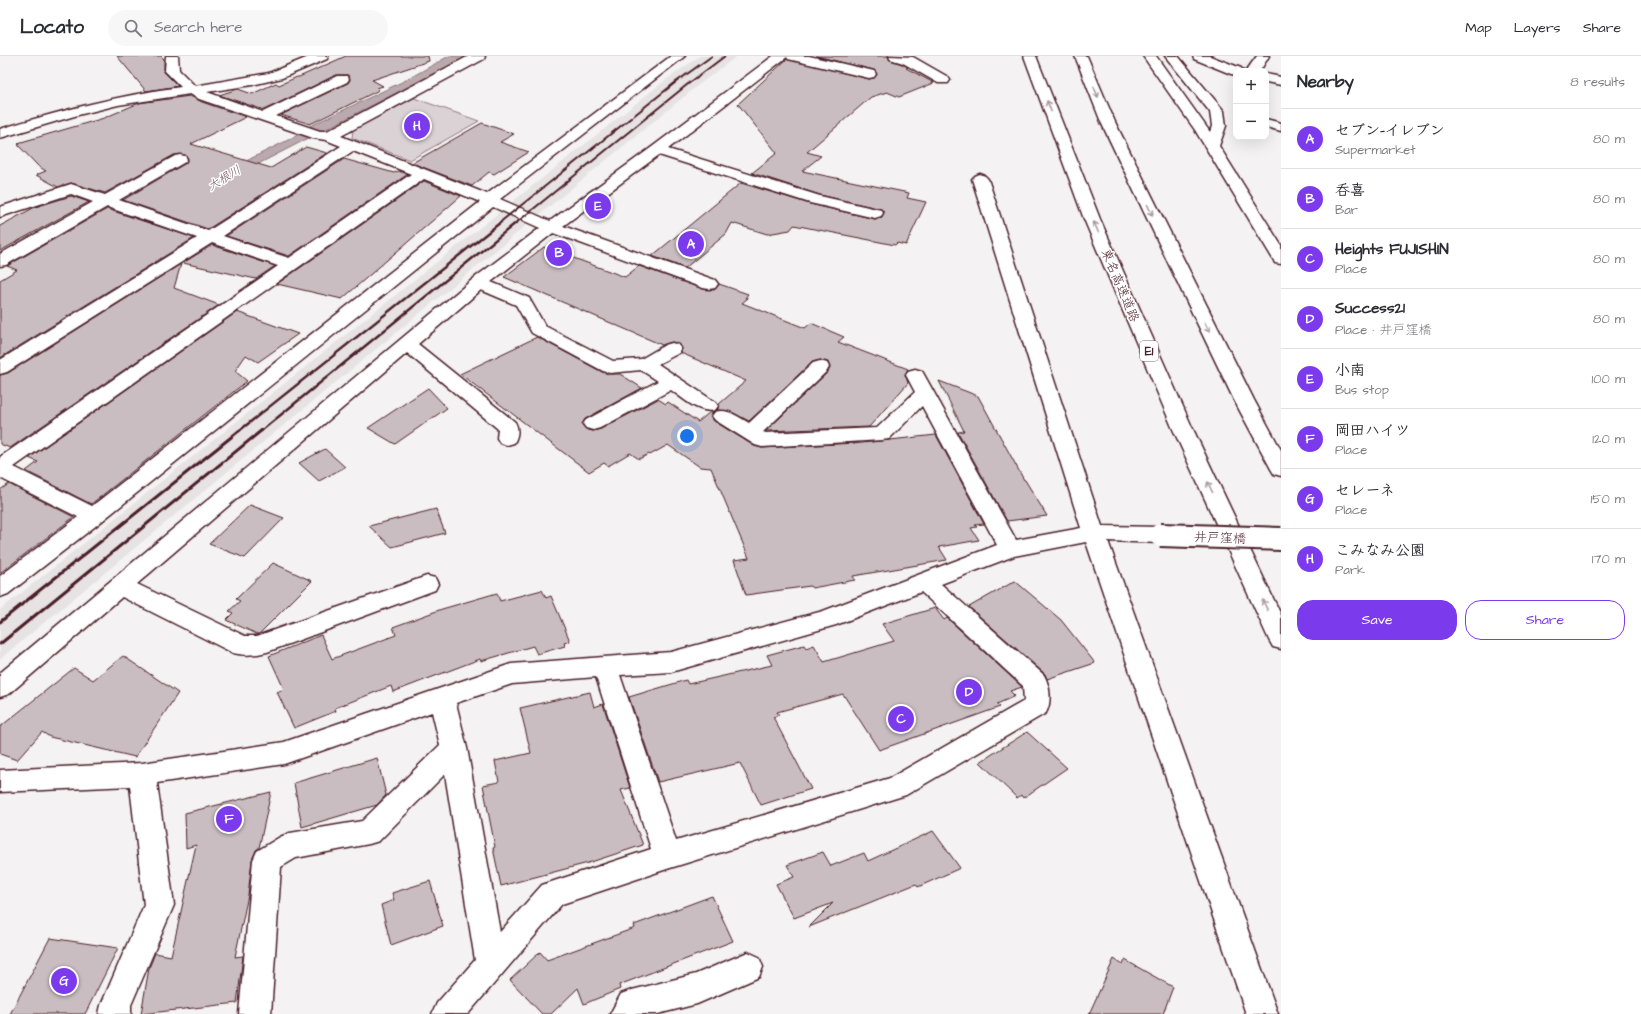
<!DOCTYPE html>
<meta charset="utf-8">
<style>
:root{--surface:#fff;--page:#f7f7f7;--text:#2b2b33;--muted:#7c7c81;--line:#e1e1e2;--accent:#7c3aed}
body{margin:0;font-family:"Architects Daughter","Klee One",sans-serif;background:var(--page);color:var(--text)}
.controls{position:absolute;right:12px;top:12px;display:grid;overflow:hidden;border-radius:8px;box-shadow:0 4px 16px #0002}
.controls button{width:36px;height:36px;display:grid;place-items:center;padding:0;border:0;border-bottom:1px solid var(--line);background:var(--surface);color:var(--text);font:20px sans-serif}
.you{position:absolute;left:687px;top:380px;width:14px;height:14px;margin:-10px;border:3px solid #fff;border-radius:50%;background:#1a73e8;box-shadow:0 0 0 6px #1a73e833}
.badge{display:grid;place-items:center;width:26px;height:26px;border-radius:50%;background:var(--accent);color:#fff;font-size:13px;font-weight:700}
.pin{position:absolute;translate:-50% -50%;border:2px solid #fff;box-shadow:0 1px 4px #0006}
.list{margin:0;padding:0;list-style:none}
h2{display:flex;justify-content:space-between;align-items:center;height:52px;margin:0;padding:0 16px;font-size:17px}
h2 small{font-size:13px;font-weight:400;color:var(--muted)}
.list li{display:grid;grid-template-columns:26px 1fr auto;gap:12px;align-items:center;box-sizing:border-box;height:60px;padding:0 16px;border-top:1px solid var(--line)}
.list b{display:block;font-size:15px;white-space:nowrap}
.list p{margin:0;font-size:13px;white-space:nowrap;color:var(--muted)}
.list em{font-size:13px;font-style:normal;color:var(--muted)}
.actions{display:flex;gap:8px;padding:12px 16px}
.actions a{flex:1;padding:9px 0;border:1px solid var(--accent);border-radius:16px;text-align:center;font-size:14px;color:var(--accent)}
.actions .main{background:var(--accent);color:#fff}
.icon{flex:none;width:22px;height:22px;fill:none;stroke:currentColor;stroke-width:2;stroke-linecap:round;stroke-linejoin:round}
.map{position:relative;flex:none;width:1281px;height:958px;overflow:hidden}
header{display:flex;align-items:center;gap:24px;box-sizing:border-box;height:56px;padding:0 20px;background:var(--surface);border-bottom:1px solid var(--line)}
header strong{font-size:19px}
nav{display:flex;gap:22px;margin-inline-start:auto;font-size:14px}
.search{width:280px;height:36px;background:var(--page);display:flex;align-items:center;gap:10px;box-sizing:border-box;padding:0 14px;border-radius:22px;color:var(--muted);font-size:15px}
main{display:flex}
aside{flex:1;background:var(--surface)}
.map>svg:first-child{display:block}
.built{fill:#e7e2e3}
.green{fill:#dbd2d5;stroke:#927880}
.water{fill:#baa9ae;stroke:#8d727a}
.building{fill:#cabdc1;stroke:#4a1f2b}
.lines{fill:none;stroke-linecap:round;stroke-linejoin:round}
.minor-casing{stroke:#4a1f2b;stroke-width:3}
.highway-casing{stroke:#4a1f2b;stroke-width:3}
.minor{fill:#fff;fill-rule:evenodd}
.highway{fill:#fff;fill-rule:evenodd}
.rail-far2{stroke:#4a1f2b;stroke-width:2}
.rail-far1{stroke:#4a1f2b;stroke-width:2.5}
.rail{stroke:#4a1f2b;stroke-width:3}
.minor-bridge-casing{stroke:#4a1f2b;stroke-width:26;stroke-linecap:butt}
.minor-bridge{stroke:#fff;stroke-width:22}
.oneway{stroke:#ae9aa0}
.labels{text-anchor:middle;stroke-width:3;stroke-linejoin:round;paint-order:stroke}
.far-water-label{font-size:12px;font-style:italic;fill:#714f59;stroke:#fff}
.shield{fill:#fff;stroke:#80626b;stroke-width:1}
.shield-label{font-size:12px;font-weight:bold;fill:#4a1f2b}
.street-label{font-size:13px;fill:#4a1f2b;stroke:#fff}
</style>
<header>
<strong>Locato</strong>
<div class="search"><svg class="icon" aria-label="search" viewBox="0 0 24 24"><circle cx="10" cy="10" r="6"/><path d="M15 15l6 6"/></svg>Search here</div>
<nav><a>Map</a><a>Layers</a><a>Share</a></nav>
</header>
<main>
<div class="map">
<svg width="1281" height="958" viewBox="0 0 1281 958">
<rect width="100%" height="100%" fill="#f4f2f2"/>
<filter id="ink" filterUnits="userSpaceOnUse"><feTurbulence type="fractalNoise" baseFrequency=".025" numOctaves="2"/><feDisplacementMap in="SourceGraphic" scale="8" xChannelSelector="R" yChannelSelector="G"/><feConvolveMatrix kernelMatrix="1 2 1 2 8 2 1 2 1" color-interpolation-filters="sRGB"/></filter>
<g filter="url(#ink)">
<path class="built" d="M700,0H737L697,30L534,163L0,603V554L663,26Z"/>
<path class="green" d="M414,42L479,65L410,104L352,82L353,74Z"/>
<path class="water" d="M449,0H468L262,106L0,263V249L234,111L300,78L310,70L406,24Z"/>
<path class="building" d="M117,0H161L164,3V16L178,30L146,35Z
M346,0H428L429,5L372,24L383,30L377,32L379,34L310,68L281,59L348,27L350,24L348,19H336L264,54L219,39L238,33L252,38L276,27L279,29L297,21H299Z
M816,0H888L890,4L902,8L908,11L906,12L934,27L899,41L887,36L871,41L807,96L821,100L802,115L909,137L907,142L926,146L906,189L897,187L895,189L794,169L790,174L767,178L732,167L726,178L685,212L652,200L741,127L810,148L875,163L882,161L884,156L881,153L820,139L752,117L777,97L738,48L787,3L869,23L874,22L877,19L874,14Z
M190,40L202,46L246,61L191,88L271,112L306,91L327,97L208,173L123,144L186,107L188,102L185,99H174L105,137L71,127L58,131L36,119L46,115L38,110L18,89L20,88L18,87L104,62L139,47Z
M482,67L514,78L500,86L529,96L494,118L489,116L472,130L412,107Z
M344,103L394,117L398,115L408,118L289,200L226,180Z
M424,125L461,140L342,243L277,228Z
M71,140L89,146L0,195V170L35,151Z
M107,153L194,182L0,302V224L17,214L7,210Z
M212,189L275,210L256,223L183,207Z
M544,191L625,221L639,210L703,233H715L719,228L748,238L745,242H748L742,247L805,272L811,267L844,281L838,286L908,313L905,318L908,327L869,371L766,375L828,316L830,312L828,306L820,304L812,306L749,365L729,355L717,354L720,350L719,348L746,325L681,297L682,292L679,288L672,286L662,289L504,221Z
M181,208L174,232L219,249L10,392L0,388V319L8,317Z
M237,256L298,278L258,306L246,299L235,315L247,325L100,441L91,448L26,415L38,406L29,402Z
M537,281L602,316L610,318H620L642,332L585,363L582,369L586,373L593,375L601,373L658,343L666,348L668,346L698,366L710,356H713L710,360L714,365L754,390L762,392L855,387L853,388L936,379L984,468L975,469L977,471L971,472L979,484L939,491L947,504L853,520L855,524L812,532L810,530L746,539L734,504L749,502L711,412L700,411L668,389L650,399L649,398L639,403L630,397L608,410L604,407L589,416L460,318Z
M939,325L978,340L1024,424H1025L1047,460L1007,465L958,376L964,375Z
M428,332L447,352L395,388L368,372Z
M325,393L345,411L319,425L299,407Z
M9,428L74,461L0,517V434Z
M250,449L284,462L245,502L209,488Z
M436,453L445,477L392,491L369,470Z
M273,507L312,525L259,578H257L226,564L233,557L229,555L240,545L236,543Z
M1015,525L1061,564L1095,607L1047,623L1045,618L969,551Z
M542,534L546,542L551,540L570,585L564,587L565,590L537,598L533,590L481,605L480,603L393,636L391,630L335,652L336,655L294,672L277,636L284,633L269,600L321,579L332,603L396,579L393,571L442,553L497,537L500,545Z
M935,552L944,564L947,562L1022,631L1010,635L1015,640L997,648L1000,651L879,694L843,638L777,656L779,659L773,661L811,733L761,749L740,707L658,726L629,641L686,624L688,628L772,609L767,599L804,589L806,592L814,589L824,606L894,585L882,568Z
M123,600L178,637L135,701L50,681L42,676L17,704L0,698V671L74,612L93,624Z
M590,636L594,651L603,648L630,732L621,734L643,789L588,807L501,830L493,792L495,791L483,729L499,726L495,705L531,697L520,652Z
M1027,676L1067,712L1023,742L1021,739L1017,742L980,706Z
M377,702L386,739L377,749L302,771L294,727Z
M271,736L259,792L256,794L252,804L248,839L235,901L243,900L237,947L141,958L149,912L155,897L171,900L196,789L186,792L185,757Z
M933,775L960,812L918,831L916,828L809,871L833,847L794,862L776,828L794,821L787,809L823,796L831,810L864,797L868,805Z
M430,825L443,870L391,889L381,849L394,844L392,837Z
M712,840L733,885L619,929L620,933L584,948L578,932L551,958H542L510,924L540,896L547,904L635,872L634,869Z
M50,882L118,892L85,958H10Z
M1114,903L1123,909L1125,904L1173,931L1163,958H1089Z"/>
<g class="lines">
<g class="minor-casing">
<path id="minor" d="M166,0H178L179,14L195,30L269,17L311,0H328L327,3L282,22L252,29L207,36L263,56L337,20H347L349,23L347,26L276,60L320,75H327L469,0H485L484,3L341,80L487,138L671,0H685L500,143L550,165L652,91L773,0H809L874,15L876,18L874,21L869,22L788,3L787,1L668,93L820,140L881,154L883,157L881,160L875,162L810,147L659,99L563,170L715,224L718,228L715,232L709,233L703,232L553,177L491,226L529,242L545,270L613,305L641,303L665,289L672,287L679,289L681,293L679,297L658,308L715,346L718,350L715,354C699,358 684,343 671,334L600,372L593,374L586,372L583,368L586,364L658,325L641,314L610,317L603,315L532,277L516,249L481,234L418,288L515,366C519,373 518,380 514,387L507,389L500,387L497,382L498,373L407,297L137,528L245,580H257L427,520L435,522L438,528L435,534L267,596C255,599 245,600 233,597L122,541L9,638L0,641V617L473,223L540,172L493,151L102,465L8,538L0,541V520L78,461L0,422V401L278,210L212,187L7,316L0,318V304L197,182L107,151L6,209L0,210V198L93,146L71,138L0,161V151L71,128L105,139L175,100L180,99L185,100L187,103L185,106L119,144L208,175L341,90L326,84L313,82L199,43L190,38L118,49L78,59L0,82V73C60,55 119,39 181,31L165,15ZM353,95L411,118L289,202L223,180ZM424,123L480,146L92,450L14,411Z
M889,0L913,1L948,21L950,24L948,27H938L903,7L890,3Z
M1143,0H1156L1210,76L1212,70L1210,56L1165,0H1178L1224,55L1226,70L1219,90L1281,189V208L1275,207L1273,203L1195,74Z
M1193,0H1210L1241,12L1243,15H1236V19L1231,18L1194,3Z
M1257,0H1269L1260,15H1246Z
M1266,18L1281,21V29L1266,26Z
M1266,63L1281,67V75L1266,71Z
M980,118L985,120L988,123L1102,470L1160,471L1168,474L1171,479L1168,484L1160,487L1108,485L1278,958H1246L1086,486L1014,500L941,528L1044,619C1050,630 1052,646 1046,657L906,739L667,813L562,848L468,958H432L437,947L475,904L445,718L379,785L369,788L296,802L281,811L271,958H239L253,804L257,795L280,781L290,777L362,765L440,689L432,656L284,708L157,727L174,849L131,949V958H99L101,949L144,849L130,730L0,736V714L142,707L284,686L511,608L671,596L823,555L997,489L922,350L889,383L882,384L762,391L755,389L715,364L712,360L715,356C728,352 738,361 749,367L813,307L820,305L827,307L829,311L827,315L763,376L766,377L877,372L915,336L906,319L908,315L915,313L922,315L1016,484L1081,472L972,123L975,120ZM921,536L1023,630L1024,645L890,722L676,785L620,619L671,616L836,569ZM596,621L651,793L542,829L500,876L467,692L456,647L512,628Z
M748,896L759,901L763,911L759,921L697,948L658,958H610L621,938L632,934L696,918Z"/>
</g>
<g class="highway-casing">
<path id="highway" d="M1024,0H1036L1100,163L1192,371L1281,559V593L1273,591L1269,584L1172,371L1084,163Z
M1075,0H1087L1115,66L1254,344L1281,394V420L1274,418L1271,413L1234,344L1173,217L1101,66Z"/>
</g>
<use href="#minor" class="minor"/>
<use href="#highway" class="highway"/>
<path class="rail-far2" d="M499,167L676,26L712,0
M516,167L688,28L725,0"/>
<path class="rail-far1" d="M239,375L501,166
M261,375L517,166"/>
<path class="rail" d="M0,566L240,374
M0,588L262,374"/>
<g class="minor-bridge-casing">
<path id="minor-bridge" d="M1160,479L1281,483"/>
</g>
<use href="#minor-bridge" class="minor-bridge"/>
</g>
<defs><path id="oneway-shaft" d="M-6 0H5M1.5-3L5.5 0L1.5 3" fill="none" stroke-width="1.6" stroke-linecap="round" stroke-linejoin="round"/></defs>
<g class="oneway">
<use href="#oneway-shaft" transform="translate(1096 36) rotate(68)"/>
<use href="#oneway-shaft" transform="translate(1049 50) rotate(-111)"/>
<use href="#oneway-shaft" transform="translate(1150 154) rotate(64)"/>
<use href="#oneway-shaft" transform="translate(1096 171) rotate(-113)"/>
<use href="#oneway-shaft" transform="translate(1207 271) rotate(63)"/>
<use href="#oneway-shaft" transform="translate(1210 431) rotate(-115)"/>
<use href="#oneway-shaft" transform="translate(1265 549) rotate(-115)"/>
</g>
</g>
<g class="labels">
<g class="far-water-label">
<text transform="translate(224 122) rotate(-31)" y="4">大根川</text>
</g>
<rect class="shield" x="1140" y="285" width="18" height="20" rx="3"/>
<g class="shield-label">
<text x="1149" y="299">E1</text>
</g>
<g class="street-label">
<text transform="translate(1121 229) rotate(67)" y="5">東名高速道路</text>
<text transform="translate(1220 481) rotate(2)" y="5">井戸窪橋</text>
</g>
</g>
</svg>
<div class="controls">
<button>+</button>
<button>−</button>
</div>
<div class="you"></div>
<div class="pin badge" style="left:691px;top:188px">A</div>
<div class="pin badge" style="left:559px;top:197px">B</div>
<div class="pin badge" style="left:901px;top:663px">C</div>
<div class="pin badge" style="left:969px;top:636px">D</div>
<div class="pin badge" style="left:598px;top:150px">E</div>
<div class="pin badge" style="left:229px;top:763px">F</div>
<div class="pin badge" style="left:64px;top:925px">G</div>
<div class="pin badge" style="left:417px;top:70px">H</div>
</div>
<aside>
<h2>Nearby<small>8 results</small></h2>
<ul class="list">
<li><span class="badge">A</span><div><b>セブン-イレブン</b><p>Supermarket</p></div><em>80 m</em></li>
<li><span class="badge">B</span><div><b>呑喜</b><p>Bar</p></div><em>80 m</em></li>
<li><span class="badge">C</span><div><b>Heights FUJISHIN</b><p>Place</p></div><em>80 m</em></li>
<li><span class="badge">D</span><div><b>Success21</b><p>Place · 井戸窪橋</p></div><em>80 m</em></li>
<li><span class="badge">E</span><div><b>小南</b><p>Bus stop</p></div><em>100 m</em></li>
<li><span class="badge">F</span><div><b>岡田ハイツ</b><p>Place</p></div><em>120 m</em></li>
<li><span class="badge">G</span><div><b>セレーネ</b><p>Place</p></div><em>150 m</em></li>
<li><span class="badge">H</span><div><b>こみなみ公園</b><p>Park</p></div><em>170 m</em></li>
</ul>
<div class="actions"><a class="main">Save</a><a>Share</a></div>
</aside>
</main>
